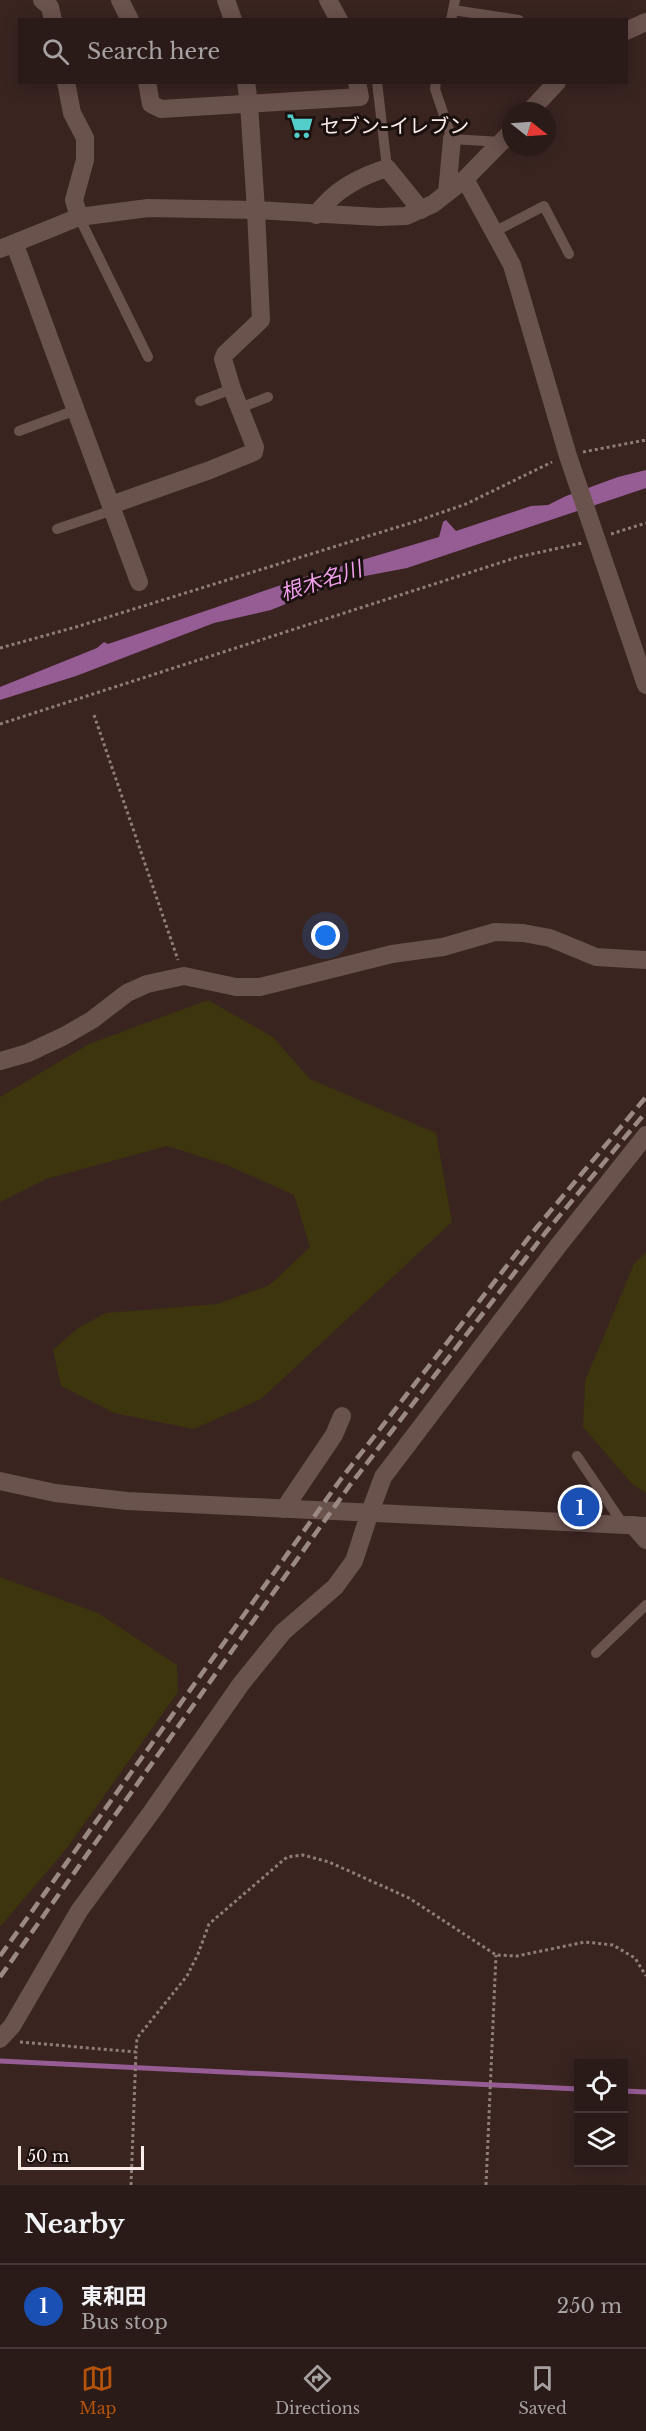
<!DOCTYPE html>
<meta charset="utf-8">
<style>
:root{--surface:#2b1b18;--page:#332421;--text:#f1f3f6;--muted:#a6a1a2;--line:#473937;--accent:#b45309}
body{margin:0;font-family:"Libre Baskerville","Noto Sans JP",serif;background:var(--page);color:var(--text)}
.controls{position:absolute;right:18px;bottom:18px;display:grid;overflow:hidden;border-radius:0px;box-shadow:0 3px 15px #0003}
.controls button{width:54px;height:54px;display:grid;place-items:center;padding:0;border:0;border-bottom:2px solid var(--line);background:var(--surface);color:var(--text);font:30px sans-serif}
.compass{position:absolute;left:502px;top:102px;width:54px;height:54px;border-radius:50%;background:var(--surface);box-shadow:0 3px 15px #0003;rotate:107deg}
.scale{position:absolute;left:18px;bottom:15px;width:126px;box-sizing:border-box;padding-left:6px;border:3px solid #fbece9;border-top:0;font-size:16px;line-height:21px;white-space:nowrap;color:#fbece9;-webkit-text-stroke:4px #1a100e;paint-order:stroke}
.you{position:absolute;left:326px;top:936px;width:21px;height:21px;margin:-15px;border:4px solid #fff;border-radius:50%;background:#1a73e8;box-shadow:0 0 0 9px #1a73e833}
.badge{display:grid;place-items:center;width:39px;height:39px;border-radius:50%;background:var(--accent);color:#fff;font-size:20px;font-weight:700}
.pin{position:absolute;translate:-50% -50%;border:3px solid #fff;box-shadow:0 2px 6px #0006}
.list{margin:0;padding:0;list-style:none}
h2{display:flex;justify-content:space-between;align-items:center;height:78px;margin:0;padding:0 24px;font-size:26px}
h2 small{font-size:20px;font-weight:400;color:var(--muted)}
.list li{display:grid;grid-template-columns:39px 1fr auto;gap:18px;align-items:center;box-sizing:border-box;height:84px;padding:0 24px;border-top:2px solid var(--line)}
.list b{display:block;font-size:22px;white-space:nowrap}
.list p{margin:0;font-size:20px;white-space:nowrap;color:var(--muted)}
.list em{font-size:20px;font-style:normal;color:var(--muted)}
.icon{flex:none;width:33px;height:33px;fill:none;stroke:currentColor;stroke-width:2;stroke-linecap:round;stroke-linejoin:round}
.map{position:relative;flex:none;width:646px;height:2185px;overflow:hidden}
.search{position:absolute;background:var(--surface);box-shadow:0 3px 15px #0003;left:18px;right:18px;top:18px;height:66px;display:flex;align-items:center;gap:15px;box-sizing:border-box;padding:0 21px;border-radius:0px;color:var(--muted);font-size:22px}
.sheet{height:162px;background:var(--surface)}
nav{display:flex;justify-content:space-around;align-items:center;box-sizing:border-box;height:84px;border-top:2px solid var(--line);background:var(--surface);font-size:16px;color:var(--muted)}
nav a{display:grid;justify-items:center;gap:3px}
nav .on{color:var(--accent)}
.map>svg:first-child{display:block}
.green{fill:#3d350e}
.water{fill:#965c94}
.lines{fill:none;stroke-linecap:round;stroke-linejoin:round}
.stream{stroke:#965c94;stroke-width:5}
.path{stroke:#8f7d79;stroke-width:3;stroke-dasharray:3 3;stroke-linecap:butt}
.lane{stroke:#6a524d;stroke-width:10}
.street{stroke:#6a524d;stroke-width:18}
.secondary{stroke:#6a524d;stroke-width:18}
.rail{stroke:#9b8985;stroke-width:4.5;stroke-dasharray:12 6;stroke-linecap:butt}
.labels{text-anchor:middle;stroke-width:6;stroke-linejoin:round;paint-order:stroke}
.poi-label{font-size:20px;fill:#fbece9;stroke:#1a100e;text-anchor:start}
.water-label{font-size:21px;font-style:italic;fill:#f2a0ee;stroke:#1a100e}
</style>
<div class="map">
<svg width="646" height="2185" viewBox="0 0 646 2185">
<rect width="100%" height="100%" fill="#392420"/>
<path class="green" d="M208,1000L273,1037L310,1079L436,1133L452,1222L261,1399L194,1429L114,1413L61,1386L53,1350L78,1328L106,1313L217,1304L270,1285L310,1247L294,1195L227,1165L167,1146L46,1179L0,1202V1097L89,1044Z
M646,1252V1493L632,1484L583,1427L585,1381L634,1264Z
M0,1577L98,1613L177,1665L178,1692L67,1848L0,1927Z"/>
<path class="water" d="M646,470V488L407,568L344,580L271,610L214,623L76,676L0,700V687L97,648L104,642L108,644L305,577L439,537L443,522L446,520L456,531L531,506L548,505L566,496L618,477Z"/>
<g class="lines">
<path class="stream" d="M0,2061L578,2089
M624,2091L646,2092"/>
<path class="path" d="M583,452L646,440
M611,534L646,523
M0,648L76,627L417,521L466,504L552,462
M94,715L178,960
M0,724L518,557L582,543
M20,2042L136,2052L137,2038L187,1976L198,1954L209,1924L287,1857L303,1855L329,1862L409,1898L496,1955L517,1956L585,1942L613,1945L635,1958L646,1976
M131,2185L136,2052
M486,2185L496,1955"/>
<path class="lane" d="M453,10L519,20
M451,20L455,0
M377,82L387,168
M436,82L435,89L452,139L501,142
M79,217L148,357
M494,232L544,206L569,254
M200,401L232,389
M240,408L268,397
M19,431L76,410
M57,529L113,510
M577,1456L623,1524
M596,1653L646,1605"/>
<path class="street" d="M42,0L50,7L53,20
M120,0L130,20
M328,0L339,20
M66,82L72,113L85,138V160L74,200L79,217
M147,82L151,104L161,109L360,97L357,82
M465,179L512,265L568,456L646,685
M447,193L452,139
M316,215C334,190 359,177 387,168L421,210
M15,245L139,582
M111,505L210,470L254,452L255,447L232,389L223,359L225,354L261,320L256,210
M0,1061L28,1053L64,1036L92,1020L127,993L147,984L184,976L236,987H260L392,954L443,947L495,932L523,933L550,938L596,957L646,960
M284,1509L334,1435L342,1416
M633,1525L646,1540
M0,2039L12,2026L79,1911L153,1810L241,1684L283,1632L335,1587L354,1561L370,1512"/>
<path class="secondary" d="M226,0L233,20
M626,31L646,22
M246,82L249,104L256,210
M530,111L557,82
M0,249L79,217L148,208L256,210L378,217L406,216L433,204L465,179L511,132
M0,1481L55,1493L127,1501L646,1526
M370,1512L383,1477L558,1246L646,1135"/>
<path class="rail" d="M0,1956L341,1479L537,1227L646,1097
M0,1977L350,1485L546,1232L646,1112"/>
</g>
<defs>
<g id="supermarket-bare" transform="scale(2.07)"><path d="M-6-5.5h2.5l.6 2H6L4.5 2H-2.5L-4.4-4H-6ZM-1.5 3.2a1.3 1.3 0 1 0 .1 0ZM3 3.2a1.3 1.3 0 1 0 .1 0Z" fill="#53cdca" stroke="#1a100e" stroke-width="2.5" paint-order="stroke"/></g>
</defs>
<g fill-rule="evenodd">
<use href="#supermarket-bare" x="300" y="126"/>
</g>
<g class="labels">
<g class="poi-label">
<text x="320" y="133">セブン-イレブン</text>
</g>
<g class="water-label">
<text transform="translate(321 581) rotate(-18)" y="7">根木名川</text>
</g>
</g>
</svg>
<div class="controls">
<button><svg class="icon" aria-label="locate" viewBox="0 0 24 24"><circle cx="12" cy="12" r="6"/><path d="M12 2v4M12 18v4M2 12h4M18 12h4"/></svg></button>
<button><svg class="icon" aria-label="layers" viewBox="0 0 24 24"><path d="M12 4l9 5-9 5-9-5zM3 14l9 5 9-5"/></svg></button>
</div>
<svg class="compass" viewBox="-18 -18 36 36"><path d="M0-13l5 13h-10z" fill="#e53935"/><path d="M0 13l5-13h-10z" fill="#a6a1a2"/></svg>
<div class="scale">50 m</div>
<div class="you"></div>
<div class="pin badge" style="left:580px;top:1507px;background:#1a4fb4">1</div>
<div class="search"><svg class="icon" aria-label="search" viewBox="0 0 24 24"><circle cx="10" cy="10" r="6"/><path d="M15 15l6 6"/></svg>Search here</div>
</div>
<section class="sheet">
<h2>Nearby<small></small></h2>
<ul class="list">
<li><span class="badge" style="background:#1a4fb4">1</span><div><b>東和田</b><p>Bus stop</p></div><em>250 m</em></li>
</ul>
</section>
<nav>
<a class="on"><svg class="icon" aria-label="map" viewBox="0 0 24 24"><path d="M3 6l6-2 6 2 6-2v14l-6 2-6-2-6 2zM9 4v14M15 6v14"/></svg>Map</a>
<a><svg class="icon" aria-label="directions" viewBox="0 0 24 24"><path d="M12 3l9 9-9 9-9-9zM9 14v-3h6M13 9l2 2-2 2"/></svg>Directions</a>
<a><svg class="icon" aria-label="saved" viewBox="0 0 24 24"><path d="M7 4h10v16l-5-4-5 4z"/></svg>Saved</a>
</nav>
